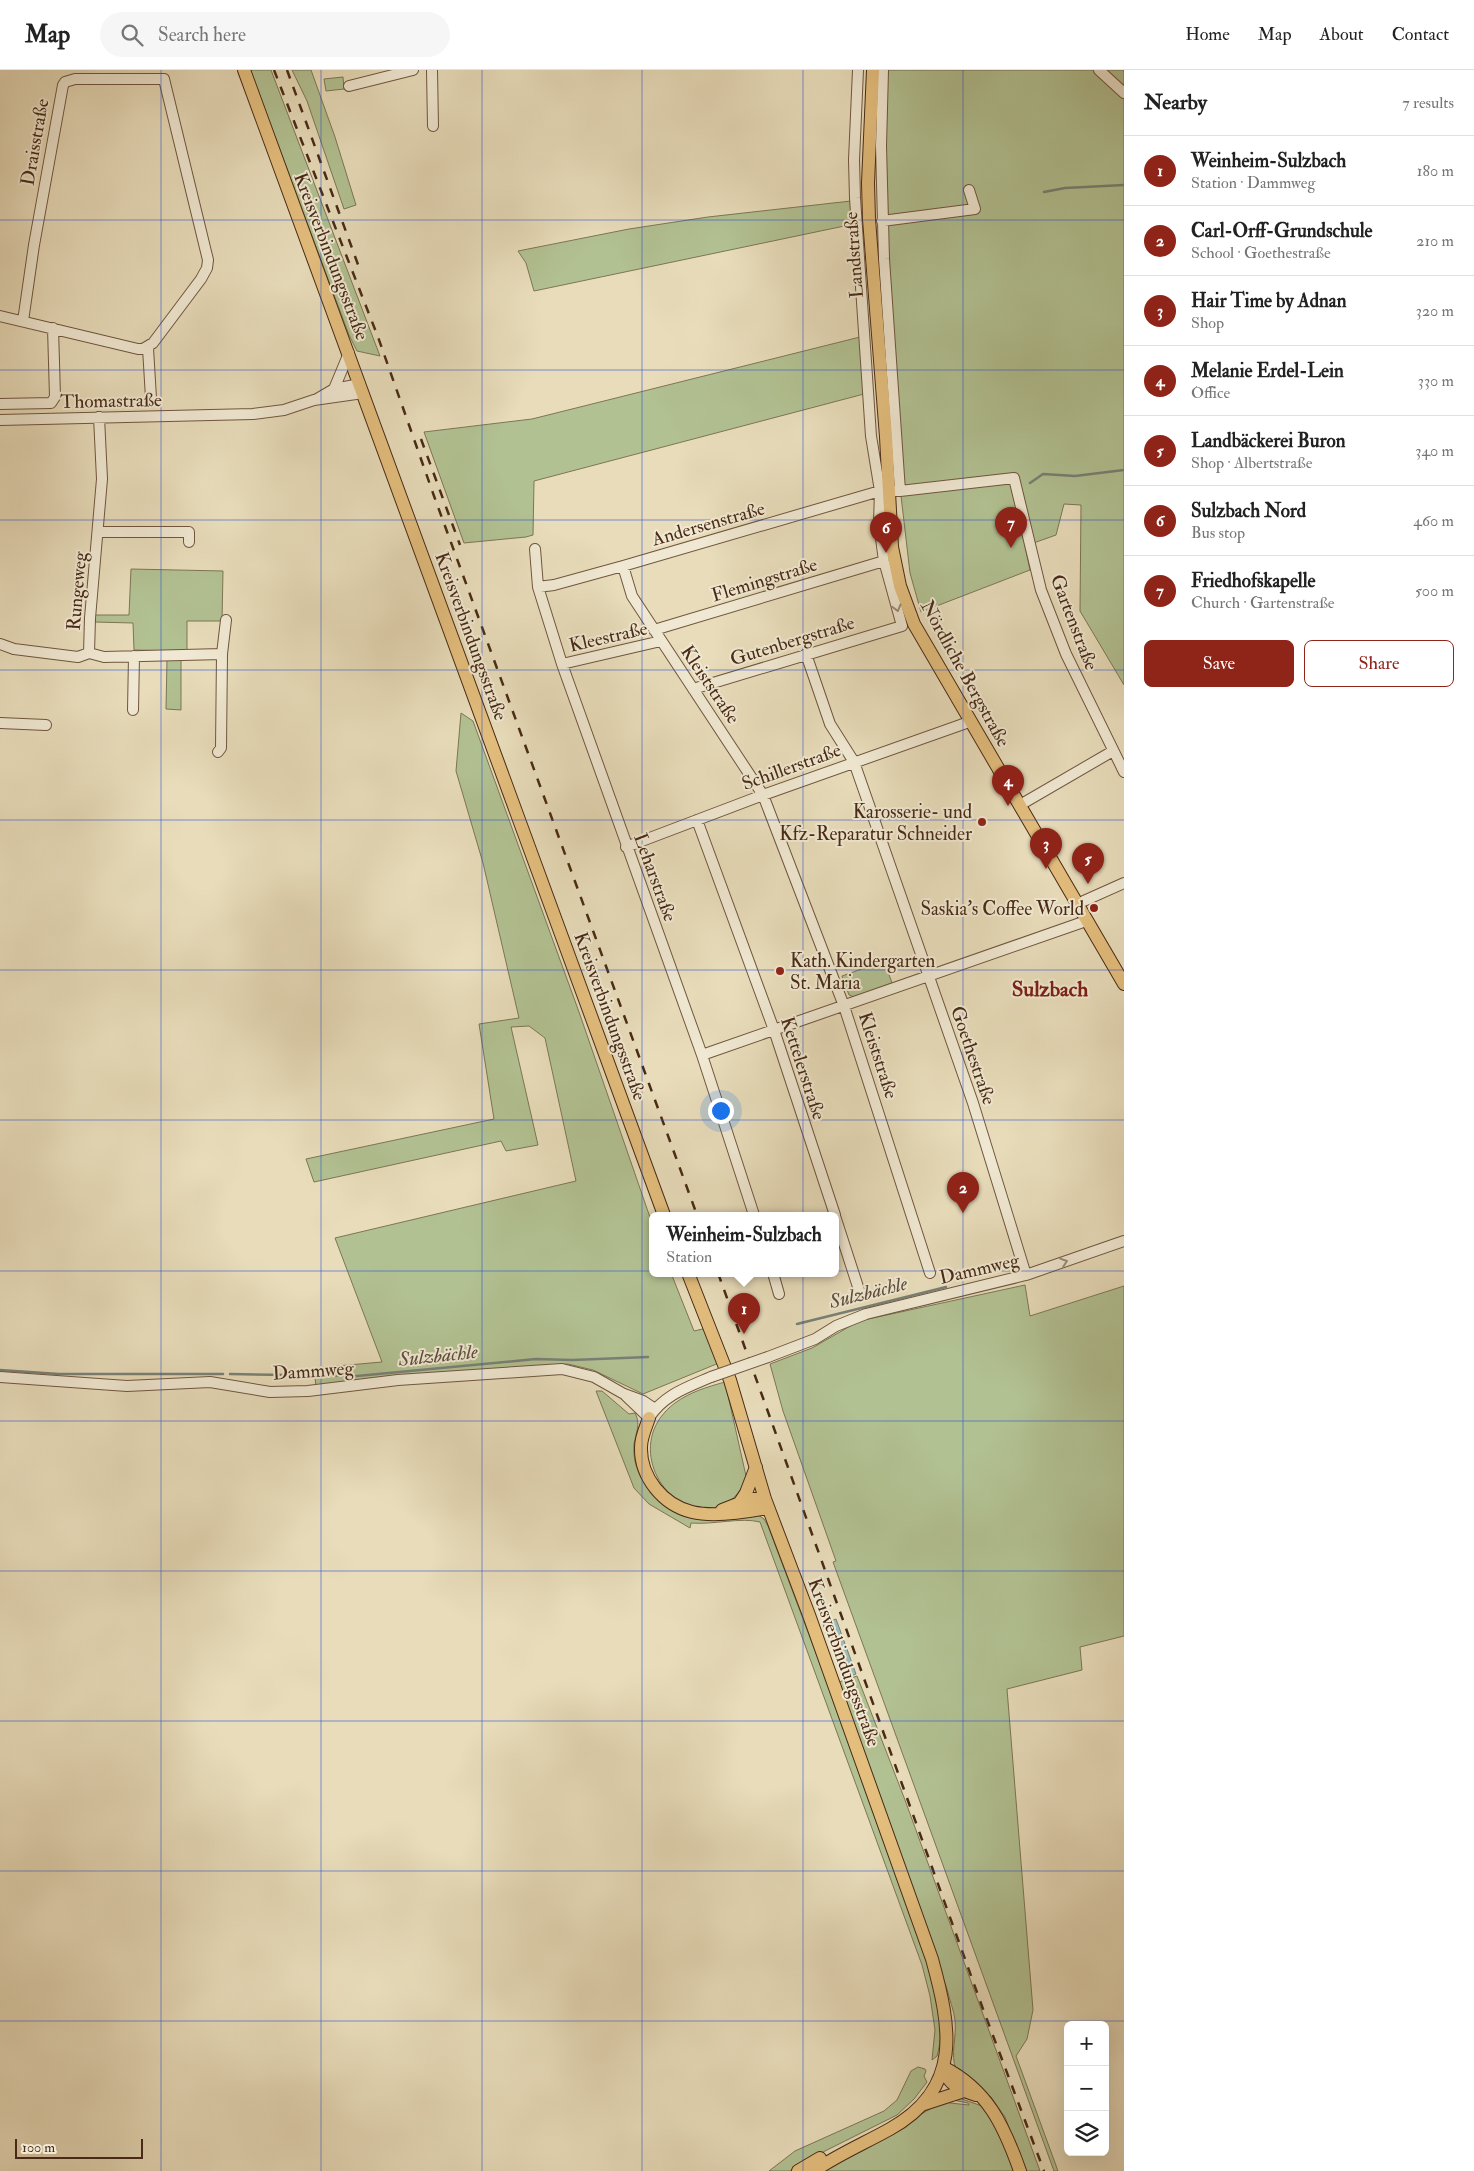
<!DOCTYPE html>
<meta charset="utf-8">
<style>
:root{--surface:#fff;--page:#f6f6f6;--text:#222;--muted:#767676;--line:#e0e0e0;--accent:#8f2418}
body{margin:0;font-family:"IM FELL Double Pica",serif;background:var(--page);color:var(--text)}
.controls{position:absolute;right:15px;bottom:15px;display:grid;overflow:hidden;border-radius:8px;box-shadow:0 5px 20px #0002}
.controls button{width:45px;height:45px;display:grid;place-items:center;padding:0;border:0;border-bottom:1px solid var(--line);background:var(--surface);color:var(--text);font:25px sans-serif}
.scale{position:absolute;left:15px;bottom:12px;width:128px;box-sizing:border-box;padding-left:5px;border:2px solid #482a16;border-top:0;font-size:14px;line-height:18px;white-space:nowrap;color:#482a16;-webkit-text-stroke:4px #f0e8d2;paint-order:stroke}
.you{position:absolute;left:720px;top:1040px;width:18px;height:18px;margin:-12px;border:4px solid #fff;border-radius:50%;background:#1a73e8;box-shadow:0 0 0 8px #1a73e833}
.badge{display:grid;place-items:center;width:32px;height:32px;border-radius:50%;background:var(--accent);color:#fff;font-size:16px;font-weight:700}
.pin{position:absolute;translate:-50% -41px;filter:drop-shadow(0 1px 2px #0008)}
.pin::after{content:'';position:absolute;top:26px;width:18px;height:15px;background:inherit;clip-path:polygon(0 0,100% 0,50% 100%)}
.popup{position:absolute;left:649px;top:1142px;width:190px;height:65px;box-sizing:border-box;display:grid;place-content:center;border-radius:8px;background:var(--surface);filter:drop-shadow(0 1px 4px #0005);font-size:16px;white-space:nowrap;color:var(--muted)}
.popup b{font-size:19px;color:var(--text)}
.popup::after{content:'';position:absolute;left:50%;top:100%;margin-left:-10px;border:10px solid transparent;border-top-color:var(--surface)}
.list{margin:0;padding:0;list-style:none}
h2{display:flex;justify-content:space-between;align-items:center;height:65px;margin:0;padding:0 20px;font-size:21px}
h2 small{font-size:16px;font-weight:400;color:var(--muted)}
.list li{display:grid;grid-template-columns:32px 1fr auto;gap:15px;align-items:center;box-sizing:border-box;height:70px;padding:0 20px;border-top:1px solid var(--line)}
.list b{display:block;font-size:19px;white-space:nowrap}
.list p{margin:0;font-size:16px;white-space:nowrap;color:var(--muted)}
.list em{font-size:16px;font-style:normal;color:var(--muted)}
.actions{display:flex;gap:10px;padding:15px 20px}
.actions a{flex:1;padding:11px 0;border:1px solid var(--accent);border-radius:8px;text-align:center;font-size:18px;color:var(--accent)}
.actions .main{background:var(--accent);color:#fff}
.icon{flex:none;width:28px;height:28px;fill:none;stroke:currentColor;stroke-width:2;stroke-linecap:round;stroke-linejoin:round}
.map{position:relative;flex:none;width:1124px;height:2101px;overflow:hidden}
header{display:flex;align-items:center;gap:30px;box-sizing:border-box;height:70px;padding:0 25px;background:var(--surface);border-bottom:1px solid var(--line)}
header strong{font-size:24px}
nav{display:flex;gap:28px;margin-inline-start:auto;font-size:18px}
.search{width:350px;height:45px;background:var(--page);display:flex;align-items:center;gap:12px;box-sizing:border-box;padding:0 18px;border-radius:28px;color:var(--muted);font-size:19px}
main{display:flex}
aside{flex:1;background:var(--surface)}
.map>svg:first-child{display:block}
.green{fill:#b2c192;stroke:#7d7654}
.water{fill:#99bab7;stroke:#798077}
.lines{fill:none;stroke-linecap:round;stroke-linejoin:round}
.stream{stroke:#798077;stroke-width:2.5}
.minor-casing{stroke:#70563f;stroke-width:12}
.major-casing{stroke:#482a16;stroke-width:14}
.minor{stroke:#f0e8d2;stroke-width:10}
.major{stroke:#e4be7d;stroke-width:12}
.rail{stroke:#482a16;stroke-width:2.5;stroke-dasharray:9 9;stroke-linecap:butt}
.minor-bridge-casing{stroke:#70563f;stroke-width:12;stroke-linecap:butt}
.minor-bridge{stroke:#f0e8d2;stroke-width:10}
.oneway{stroke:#9c8974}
.grid{fill:none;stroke:#1d4ed8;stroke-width:1;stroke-opacity:0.55}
.poi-dot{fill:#8f2418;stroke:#f0e8d2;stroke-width:2}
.labels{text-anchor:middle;stroke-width:4;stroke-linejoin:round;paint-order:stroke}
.street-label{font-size:19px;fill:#482a16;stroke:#f0e8d2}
.poi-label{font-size:19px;fill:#482a16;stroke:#f0e8d2;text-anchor:end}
.water-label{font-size:20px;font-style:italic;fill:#5c4e3e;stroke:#f0e8d2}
.quarter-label{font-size:21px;font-weight:bold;fill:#7a1f14;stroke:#f0e8d2}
</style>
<header>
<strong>Map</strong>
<div class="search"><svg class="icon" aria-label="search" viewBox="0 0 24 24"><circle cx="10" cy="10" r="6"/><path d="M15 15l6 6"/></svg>Search here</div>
<nav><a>Home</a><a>Map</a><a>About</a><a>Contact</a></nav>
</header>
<main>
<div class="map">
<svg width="1124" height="2101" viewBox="0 0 1124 2101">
<rect width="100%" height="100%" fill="#e8dcba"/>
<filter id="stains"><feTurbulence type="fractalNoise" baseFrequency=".004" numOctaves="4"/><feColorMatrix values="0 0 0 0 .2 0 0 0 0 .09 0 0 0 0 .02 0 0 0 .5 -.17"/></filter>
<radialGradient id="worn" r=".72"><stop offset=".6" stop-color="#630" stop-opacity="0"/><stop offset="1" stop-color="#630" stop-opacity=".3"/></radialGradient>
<path class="green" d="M250,0H271L380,286L357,281L349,265Z
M292,0H311L335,67L356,135L344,139L307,31Z
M884,0H1124V615L1080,541L1081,435L1064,434L1056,465L1025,476L1030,500L921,542L910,503L901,426L878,148Z
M343,7L344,19L326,21L324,9Z
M851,131L854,154L534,221L526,193L518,181L629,159L708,147Z
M860,267L864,324L534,411L533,465L526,467L464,473L424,362L532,349Z
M131,499L223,501L222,551H187V581L134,580L133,553L95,552V545H129Z
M181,589V640L166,639L167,590Z
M461,643L473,651L579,942L653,1156V1203H671L694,1261L707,1258L719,1293L643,1324L593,1300L568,1294L448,1302L316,1317L314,1298L382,1292L335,1168L576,1111L545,968L529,956L511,957L538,1075L506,1081L501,1071L314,1112L306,1089L494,1049L479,954L519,948L483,793L456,701Z
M884,891L892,913L854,927L849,925L842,906Z
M1025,1215L1030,1246L1124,1216V1566L1080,1577L1082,1600L1007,1619L1033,1940L1027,1969L1016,1986L1058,2101H1054L833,1492L836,1491L783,1341L770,1294L812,1278L859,1251Z
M725,1312L746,1406C743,1418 738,1426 726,1433C675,1462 616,1377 675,1333C690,1322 707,1317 725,1312Z
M596,1321H602L629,1344L635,1343C641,1354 636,1362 634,1374C632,1398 644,1416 661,1432L758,1445L764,1449L768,1456L823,1602L927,1893C935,1922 946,1956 937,1986L932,1990L935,1960L930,1926L922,1895L760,1452C741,1447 713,1455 691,1453L690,1458L649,1434L634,1418Z
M857,1606L905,1730L1040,2101H1025L1005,2047L991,2027L956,1999C950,1985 957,1966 955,1950C954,1940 949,1929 947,1919L839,1612Z
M918,1997L925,1999L926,2001L924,2006L927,2012L914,2029L897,2045L807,2090L790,2101H769L795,2081L884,2041L897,2030L911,2001Z
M959,2028L985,2037L1018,2101H821L946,2030L950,2033L969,2035L968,2033L953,2030Z"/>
<path class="water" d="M836,1549L856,1604L843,1609L823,1554Z"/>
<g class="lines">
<path class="stream" d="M1044,122L1065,118L1124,115
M1030,413L1043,404L1075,406L1124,400
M797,1254L946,1217
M0,1300L59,1304H223
M230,1304L357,1306L536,1289L572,1290L648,1287"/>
<g class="minor-casing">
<path id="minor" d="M432,0L433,56
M883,0L881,76L884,189L900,421
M1099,0L1124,23
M349,16L413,0
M882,151L975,139L969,120
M0,246L138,279H143L153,273L201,209L207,198L208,190L164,9H75L65,12L63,15L34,175L23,251
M148,278L151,328
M334,319L349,283
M317,329L334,319L360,314
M0,334L51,333L55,327L53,258
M0,350L253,344L284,340L314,330L363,323
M99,462H189V472
M535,479L538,517L562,594L702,985L754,1145
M623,496L632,526L763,725L844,936L930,1203
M538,517L554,515L623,496L880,421H900L1014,408L1041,520L1066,584L1124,702
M654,560L884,491
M0,574L14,579L78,587L89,583L104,587L222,584
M89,583L90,548L102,409L99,347
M806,584L830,654L854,692L973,1033L1026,1205
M562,594L661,571
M693,619L902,556L884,491L879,453L880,421L871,366L855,128L854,90L858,0
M133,640L134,586
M0,653L46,655
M218,682L221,678L222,584L226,550
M1020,735L1113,681
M697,750L774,960L835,1145
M626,777L763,725L969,652
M1077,834L1124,813
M702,985L1086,851
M835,1146L860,1223
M773,1203L779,1224
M768,1287L815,1269L836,1256L866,1244L1026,1205L1124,1171
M0,1307L127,1316L210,1312L270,1322L308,1321L398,1310L562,1299L594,1307L624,1324L643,1331L655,1339
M626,1326L649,1348C663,1325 688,1317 711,1307"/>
</g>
<g class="major-casing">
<path id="major" d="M244,0L664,1145
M873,0L868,113L869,149L886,367L892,477L900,516L914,554L1124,914
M688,1203L730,1310L765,1429L809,1545L932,1889C951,1958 963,2018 890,2059C865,2073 837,2085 814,2101
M649,1348C646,1357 641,1367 641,1377C640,1407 663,1435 692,1442C713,1447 747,1442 768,1438
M740,1432L746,1423L756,1397
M722,1440L750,1429H765
M943,1997C988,2020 1004,2056 1020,2101
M943,1997C947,2014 960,2020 976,2025
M924,2034L964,2021
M798,2101L820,2088"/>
</g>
<use href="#minor" class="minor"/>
<use href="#major" class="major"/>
<path class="rail" d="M274,0L378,267L434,426L697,1145
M287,0L360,200
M421,369L460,475
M718,1203L983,1939L1044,2101"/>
<g class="minor-bridge-casing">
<path id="minor-bridge" d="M711,1307L768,1287"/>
</g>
<use href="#minor-bridge" class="minor-bridge"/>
</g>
<defs><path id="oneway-chevron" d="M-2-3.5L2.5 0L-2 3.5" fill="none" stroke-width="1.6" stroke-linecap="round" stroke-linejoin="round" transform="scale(1.25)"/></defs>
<g class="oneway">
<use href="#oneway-chevron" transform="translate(897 538) rotate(75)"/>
<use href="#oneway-chevron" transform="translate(1064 1192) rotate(-19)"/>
</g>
<path class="grid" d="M161,0V2101M321,0V2101M482,0V2101M642,0V2101M803,0V2101M963,0V2101M0,150H1124M0,300H1124M0,450H1124M0,600H1124M0,750H1124M0,900H1124M0,1050H1124M0,1201H1124M0,1351H1124M0,1501H1124M0,1651H1124M0,1801H1124M0,1951H1124"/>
<g class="poi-dot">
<circle cx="982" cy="752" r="5"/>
<circle cx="1094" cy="838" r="5"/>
<circle cx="780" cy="901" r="5"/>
</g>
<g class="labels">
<g class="street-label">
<text transform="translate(34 72) rotate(-80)" y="7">Draisstraße</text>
<text transform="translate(853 185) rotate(-94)" y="7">Landstraße</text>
<text transform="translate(332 186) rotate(69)" y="7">Kreisverbindungsstraße</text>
<text transform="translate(111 330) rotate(-1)" y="7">Thomastraße</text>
<text transform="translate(708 453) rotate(-16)" y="7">Andersenstraße</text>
<text transform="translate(764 509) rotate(-17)" y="7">Flemingstraße</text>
<text transform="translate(76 521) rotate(-85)" y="7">Rungeweg</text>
<text transform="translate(1075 552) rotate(69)" y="7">Gartenstraße</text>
<text transform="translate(472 566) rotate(70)" y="7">Kreisverbindungsstraße</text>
<text transform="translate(608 566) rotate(-13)" y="7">Kleestraße</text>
<text transform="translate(792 570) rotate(-17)" y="7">Gutenbergstraße</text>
<text transform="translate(966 603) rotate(61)" y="7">Nördliche Bergstraße</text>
<text transform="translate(711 614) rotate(56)" y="7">Kleiststraße</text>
<text transform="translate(791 696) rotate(-20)" y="7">Schillerstraße</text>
<text transform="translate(656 807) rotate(70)" y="7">Leharstraße</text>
<text transform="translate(611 946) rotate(70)" y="7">Kreisverbindungsstraße</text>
<text transform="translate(879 985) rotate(72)" y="7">Kleiststraße</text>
<text transform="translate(974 985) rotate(71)" y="7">Goethestraße</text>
<text transform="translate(804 998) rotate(72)" y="7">Kettelerstraße</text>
<text transform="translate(979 1198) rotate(-13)" y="7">Dammweg</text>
<text transform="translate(313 1300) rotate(-4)" y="7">Dammweg</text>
<text transform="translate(845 1592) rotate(70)" y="7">Kreisverbindungsstraße</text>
</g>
<g class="poi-label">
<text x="972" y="748">Karosserie- und<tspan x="972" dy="22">Kfz-Reparatur Schneider</tspan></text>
<text x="1084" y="845">Saskia's Coffee World</text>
<text x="790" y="897" text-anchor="start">Kath. Kindergarten<tspan x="790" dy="22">St. Maria</tspan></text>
</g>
<g class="water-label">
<text transform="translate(868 1222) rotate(-14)" y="7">Sulzbächle</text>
<text transform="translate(438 1285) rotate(-6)" y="7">Sulzbächle</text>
</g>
<g class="quarter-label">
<text x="1050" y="926">Sulzbach</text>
</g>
</g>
<rect width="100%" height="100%" filter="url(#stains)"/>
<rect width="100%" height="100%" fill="url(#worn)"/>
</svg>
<div class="controls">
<button>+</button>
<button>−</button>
<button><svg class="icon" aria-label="layers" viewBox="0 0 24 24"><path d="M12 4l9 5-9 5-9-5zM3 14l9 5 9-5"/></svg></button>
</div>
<div class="scale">100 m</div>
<div class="you"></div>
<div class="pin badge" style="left:744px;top:1264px">1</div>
<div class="popup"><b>Weinheim-Sulzbach</b>Station</div>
<div class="pin badge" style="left:963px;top:1143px">2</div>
<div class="pin badge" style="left:1046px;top:799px">3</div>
<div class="pin badge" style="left:1008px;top:736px">4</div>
<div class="pin badge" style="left:1088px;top:814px">5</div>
<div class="pin badge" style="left:886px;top:483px">6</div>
<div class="pin badge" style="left:1011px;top:478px">7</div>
</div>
<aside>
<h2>Nearby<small>7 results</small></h2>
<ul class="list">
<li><span class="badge">1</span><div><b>Weinheim-Sulzbach</b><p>Station · Dammweg</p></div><em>180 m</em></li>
<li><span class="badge">2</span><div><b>Carl-Orff-Grundschule</b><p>School · Goethestraße</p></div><em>210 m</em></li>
<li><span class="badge">3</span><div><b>Hair Time by Adnan</b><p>Shop</p></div><em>320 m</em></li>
<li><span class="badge">4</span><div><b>Melanie Erdel-Lein</b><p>Office</p></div><em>330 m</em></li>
<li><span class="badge">5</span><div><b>Landbäckerei Buron</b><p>Shop · Albertstraße</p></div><em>340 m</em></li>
<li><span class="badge">6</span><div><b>Sulzbach Nord</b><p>Bus stop</p></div><em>460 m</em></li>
<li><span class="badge">7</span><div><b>Friedhofskapelle</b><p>Church · Gartenstraße</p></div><em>500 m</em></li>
</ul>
<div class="actions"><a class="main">Save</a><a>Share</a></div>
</aside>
</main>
